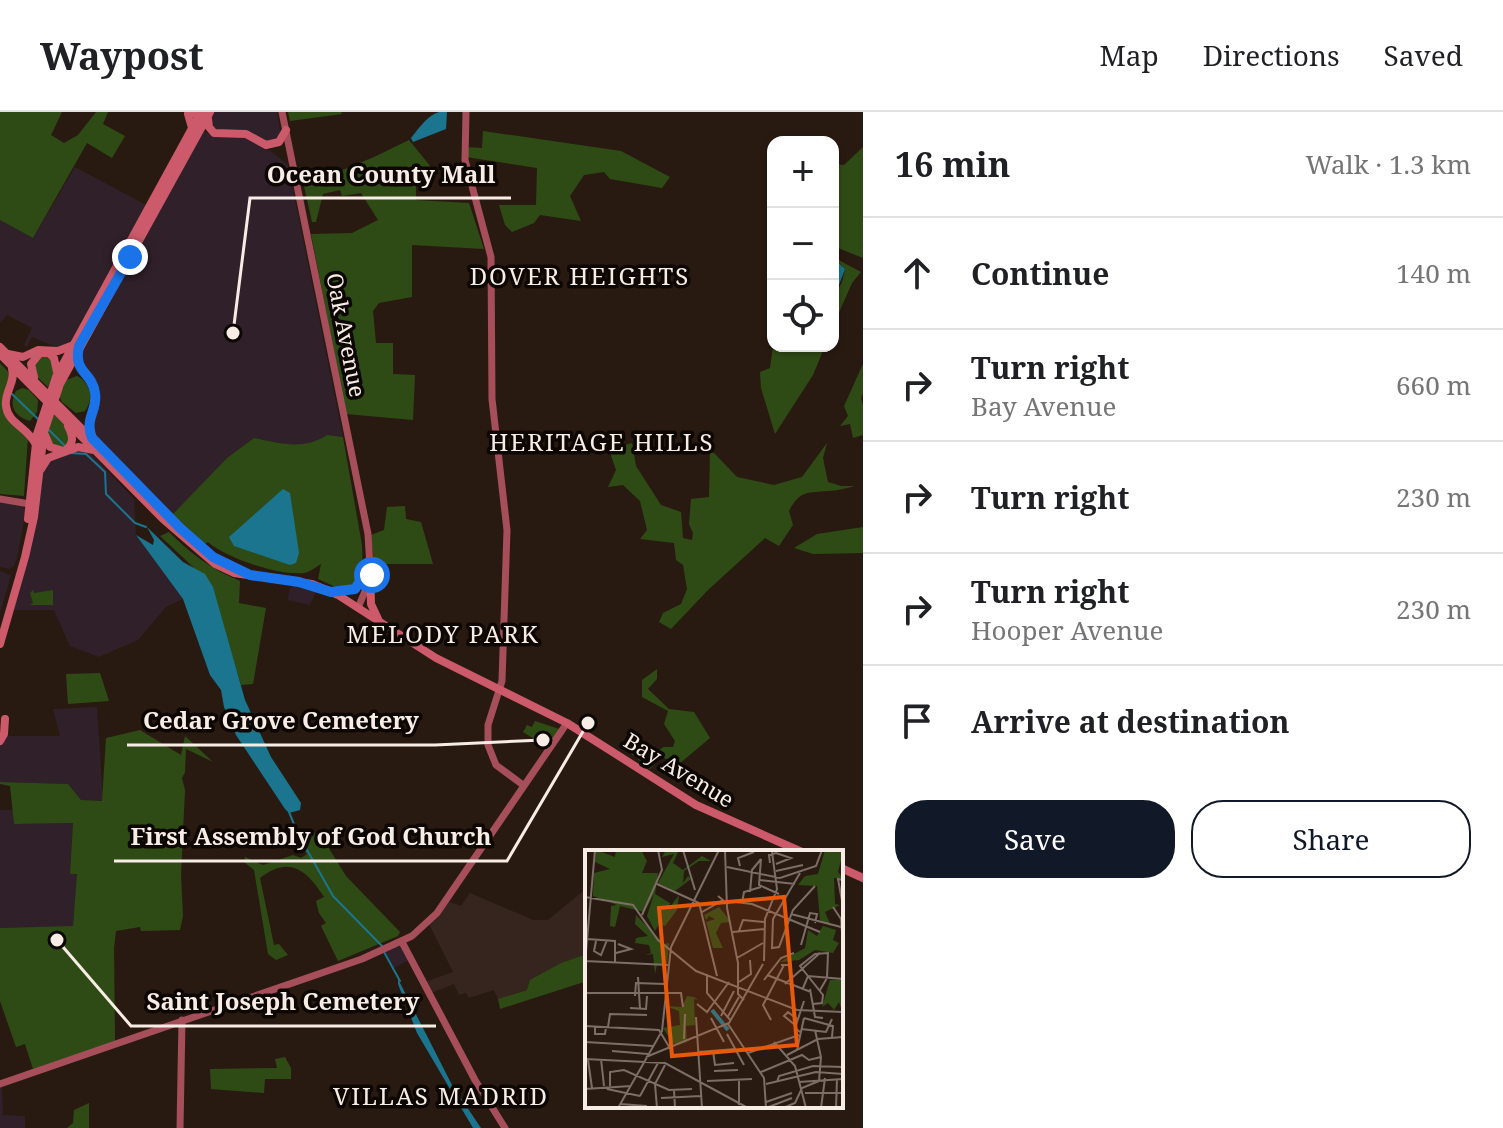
<!DOCTYPE html>
<meta charset="utf-8">
<style>
:root{--surface:#fff;--page:#f6f6f6;--text:#202124;--muted:#757577;--line:#e0e0e0;--accent:#111827}
body{margin:0;font-family:"Noto Serif",serif;background:var(--page);color:var(--text)}
.controls{position:absolute;right:24px;top:24px;display:grid;overflow:hidden;border-radius:16px;box-shadow:0 2px 6px #0004}
.controls button{width:72px;height:72px;display:grid;place-items:center;padding:0;border:0;border-bottom:2px solid var(--line);background:var(--surface);color:var(--text);font:40px sans-serif}
.stop{position:absolute;width:24px;height:24px;margin:-18px;border:6px solid #1a73e8;border-radius:50%;background:#fff}
.stop.end{background:#1a73e8;border-color:#fff;box-shadow:0 2px 8px #0008}
.list{margin:0;padding:0;list-style:none}
h2{display:flex;justify-content:space-between;align-items:center;height:104px;margin:0;padding:0 32px;font-size:34px}
h2 small{font-size:26px;font-weight:400;color:var(--muted)}
.list li{display:grid;grid-template-columns:52px 1fr auto;gap:24px;align-items:center;box-sizing:border-box;height:112px;padding:0 32px;border-top:2px solid var(--line)}
.list b{display:block;font-size:30px;white-space:nowrap}
.list p{margin:0;font-size:26px;white-space:nowrap;color:var(--muted)}
.list em{font-size:26px;font-style:normal;color:var(--muted)}
.actions{display:flex;gap:16px;padding:24px 32px}
.actions a{flex:1;padding:18px 0;border:2px solid var(--accent);border-radius:32px;text-align:center;font-size:28px;color:var(--accent)}
.actions .main{background:var(--accent);color:#fff}
.icon{flex:none;width:44px;height:44px;fill:none;stroke:currentColor;stroke-width:2;stroke-linecap:round;stroke-linejoin:round}
.map{position:relative;flex:none;width:863px;height:1016px;overflow:hidden}
header{display:flex;align-items:center;gap:48px;box-sizing:border-box;height:112px;padding:0 40px;background:var(--surface);border-bottom:2px solid var(--line)}
header strong{font-size:38px}
nav{display:flex;gap:44px;margin-inline-start:auto;font-size:28px}
main{display:flex}
aside{flex:1;background:var(--surface)}
.map>svg:first-child{display:block}
.commercial{fill:#30202a}
.education{fill:#36251e}
.green{fill:#2f4b15}
.water{fill:#1b758e}
.lines{fill:none;stroke-linecap:round;stroke-linejoin:round}
.stream{stroke:#1b758e;stroke-width:2}
.secondary{stroke:#a64f5b;stroke-width:7}
.primary{stroke:#cc5a6b;stroke-width:8}
.route{stroke:#1a73e8;stroke-width:10}
.labels{text-anchor:middle;stroke-width:7;stroke-linejoin:round;paint-order:stroke}
.street-label{font-size:22px;fill:#f8ede6;stroke:#0d0704}
.neighbourhood-label{font-size:24px;letter-spacing:2px;fill:#f8ede6;stroke:#0d0704}
.inset-river{fill:none;stroke:#1b758e;stroke-width:4}
.inset-road{fill:none;stroke:#7c6e66;stroke-width:2}
.view{fill:#e8590c;fill-opacity:0.15;stroke:#e8590c;stroke-width:4}
.inset-edge{fill:none;stroke:#f8ede6;stroke-width:4}
.leader{fill:none;stroke:#f8ede6;stroke-width:3}
.callout-dot{fill:#f8ede6;stroke:#0d0704;stroke-width:3}
.callout-label{font-size:24px;text-anchor:middle;font-weight:bold;fill:#f8ede6;stroke:#0d0704;stroke-width:7;stroke-linejoin:round;paint-order:stroke}
</style>
<header>
<strong>Waypost</strong>
<nav><a>Map</a><a>Directions</a><a>Saved</a></nav>
</header>
<main>
<div class="map">
<svg width="863" height="1016" viewBox="0 0 863 1016">
<rect width="100%" height="100%" fill="#291a11"/>
<path class="commercial" d="M212,0H277L281,24L272,32L249,21L215,20L209,6Z
M203,19L218,25H245L272,40L288,53L343,325L327,323L314,332L295,334L254,326L227,346L173,402L92,321L96,293L78,244Z
M75,55L146,93L68,234L59,236L32,225L27,235L24,233L32,216L7,203L0,211V108L33,126Z
M79,337L90,340L134,387L136,423L183,487L166,495L138,528L99,545L70,534L54,498H12L42,357L45,350Z
M0,390L22,393L26,398L17,446L14,454L10,457L0,455Z
M0,459L11,463L1,498H0Z
M293,473L317,478L310,493L288,488L289,478Z
M97,595L103,689L81,688L68,672L0,670V629L5,624H60L53,597Z
M0,698H13L14,712L73,711L70,761L77,762L73,815L0,816Z
M400,833L409,848L394,856L385,840Z
M2,973L3,1003L25,1004V1016H0V974Z"/>
<path class="education" d="M587,776V842L561,851L527,878L498,887L494,878L469,886L466,881L459,883L454,872L431,881L425,870L453,860L429,812L447,789L461,794L470,781L533,808H548Z"/>
<path class="green" d="M0,0H62L51,23L64,31L78,23L96,0H108L103,12L125,24L112,46L87,31L33,126L0,108Z
M288,0H341L342,2L290,9Z
M483,19L621,39L670,65L662,76L610,67L604,60L584,63L570,84L581,109L540,103L534,111L512,120L505,113L499,93H536L537,56L466,45L465,35L482,36Z
M409,28L431,55L429,71L416,73V88L469,91L484,137L412,133V185L379,191L373,199L376,231H393V262L415,263L413,308L346,302L311,122L352,121L378,108L361,81L342,84L340,78L323,82L316,110H312L304,74L374,45Z
M863,35V146L833,134V52L844,53Z
M833,145L861,160L852,171L833,214V186L842,170L845,157Z
M773,234H825L813,263L775,322L761,276L760,260L770,256Z
M38,244L52,245L55,258L48,275L35,263L32,254Z
M0,251L11,263L4,300L10,311L28,324L24,384L0,382Z
M863,252V281L861,286L863,293V323L853,326L850,312L840,314L848,304L844,294Z
M77,264C91,271 94,287 85,299L76,301L62,290L59,284L66,268Z
M22,276L29,278L38,288L37,300L30,309C15,305 8,294 16,279Z
M54,302L66,314L71,323L66,335H52L47,322Z
M327,323L343,325L362,433L363,464L356,474L338,476L318,467L321,452C316,455 310,460 304,461C279,464 226,446 208,430L203,433L173,402L227,346L254,326C280,331 303,339 327,323Z
M632,331L636,354L661,393L681,400L683,426L692,428L693,421L689,412L691,387L709,385L710,341H714L737,365L774,373L802,365L827,331L823,346L828,370L841,374H855C846,376 837,379 828,379C807,381 800,378 789,399L793,413L779,434L765,426L708,478L671,517L659,510L663,501L681,492L687,477L683,453L676,448L674,431L640,427L647,418L640,389L623,373L608,375L616,358L609,338Z
M405,394L406,407L421,410L433,452H374L371,423L384,418L387,395Z
M863,415V441L813,442L794,436L817,422Z
M169,420C191,442 211,457 240,469L239,491L266,496L253,572L241,573L209,470L160,424Z
M33,478L34,481L53,478V493H30L33,491L30,481Z
M657,557V567L648,577L669,597L694,600L710,626L679,652L662,645L650,657L629,640L634,632L651,646L663,635H673L675,629L664,612L668,599L642,585V568Z
M100,561L109,589L68,592L66,562Z
M535,609L559,617L547,635L523,620L527,613L532,615Z
M140,618L181,643L185,624L213,650L186,637L185,660L182,666L185,678L181,763L183,804L180,818L141,819L140,815L116,819L114,836L115,929L33,957L25,932L16,935L0,889V816L73,814L77,762H70L73,711L14,712L10,674L0,672V670L68,672L81,688L102,689L106,626Z
M311,721L320,722L346,764L400,820L398,824L338,849L321,814L326,811L319,801L316,789L324,785C307,758 289,743 260,766L274,833L279,832L288,843L276,848L268,842L254,758L244,750L245,745L263,753L293,743L301,746L307,742L296,728Z
M587,842V869L500,897L498,887L527,878L530,868L561,851Z
M285,945L291,956V967H265L264,981L211,977L210,957L277,956L275,947Z
M89,991V1016H67L73,1011L74,998Z"/>
<path class="water" d="M439,0H447L446,17L413,30L411,26C419,16 427,4 439,0Z
M833,146L845,157L834,186H833Z
M283,377L290,381L299,441L296,451L290,453L234,434L229,425Z
M147,415L183,450L205,462L213,475L245,588L271,645L301,691L300,698L289,701L285,697L236,623L224,595L221,578L210,563L183,487L136,423L153,433L154,428Z
M398,867L452,973L481,1016H473L417,921L398,872Z"/>
<g class="lines">
<path class="stream" d="M12,282L39,308
M49,318L64,333
M71,341L86,342L105,360L106,382L135,411L146,415
M289,700L298,722L333,784L382,834
M384,840L400,869"/>
<path class="secondary" d="M282,0L368,422L370,456
M466,0L465,48L491,145L492,287L507,418L502,569L488,613V633L496,653L523,673
M0,387L30,392
M358,496L368,472
M402,830L475,968L505,1016
M0,972L362,847L412,824L437,801L567,611
M180,1016L182,908"/>
<path class="primary" d="M208,7L209,15L214,21L246,22L266,33L279,30L286,18
M192,16L188,2L200,0
M0,235L189,424
M0,242L163,407L215,452L234,461L312,472L338,483L436,546L567,611L696,693L802,740
M8,242L23,245L38,238L58,239L71,234
M77,243C76,258 91,263 94,277C99,293 85,306 91,321
M12,257C16,270 4,280 6,294C8,312 28,315 36,333
M34,265L31,252L40,241H49L54,246L57,260
M45,323L50,335L64,339C75,332 73,324 68,314
M41,357L48,346L78,335L94,338
M28,407L37,322L56,265L201,0
M370,454L371,492L378,507
M332,480L355,477L370,455
M0,532L25,445L34,405L44,320L60,272L210,0
M0,629L4,622L5,607
M841,756L863,766"/>
</g>
<g class="lines">
<path class="route" d="M130,145L79,234C73,262 92,259 95,281C98,299 84,306 92,326L180,416L213,445L250,463L299,470L331,480L355,477L370,454L372,463"/>
</g>
<g class="labels">
<g class="street-label">
<text transform="translate(346 223) rotate(79)" y="8">Oak Avenue</text>
<text transform="translate(679 658) rotate(31)" y="8">Bay Avenue</text>
</g>
<g class="neighbourhood-label">
<text x="580" y="173">DOVER HEIGHTS</text>
<text x="602" y="339">HERITAGE HILLS</text>
<text x="443" y="531">MELODY PARK</text>
<text x="441" y="993">VILLAS MADRID</text>
</g>
</g>
<g transform="translate(585 738)">
<rect width="258" height="258" fill="#291a11"/>
<path d="M11,0L30,7L31,0H56L62,11L57,23H73L70,44L85,53L82,61L94,45L92,60L80,76L74,74L70,81L62,66L69,44L59,62L35,56L30,77L25,76L26,56L32,55L8,46L9,23L25,19L10,12ZM81,0H94L88,13L98,20L117,6L126,11H114L99,21L98,33L103,26L106,29L90,41L73,33L89,4L77,7ZM240,0L258,2L253,22L258,28H249L250,54L255,55L240,62L246,76L235,70L232,36L213,35L220,26L233,24ZM134,57L146,72L136,73L131,83L138,98H128L121,72L130,69L124,66L121,70L119,65ZM51,65L79,94L84,93L82,114H72L70,124L68,104L60,105L66,103L64,95L50,93L51,88L63,86L50,74ZM238,76L251,80L248,90L254,93L248,103L230,100L214,110L195,112L220,98L223,80L232,86ZM245,130H258L257,161L254,152L249,160L243,153L237,157ZM102,146L109,147L113,150L109,149L110,175L101,176L102,192L88,194L78,178L95,175L94,161L80,156L97,157Z" fill="#2f4b15"/>
<path class="inset-river" d="M127,160L143,180"/>
<path class="inset-road" d="M98,0L110,40M140,0L142,58L153,113V144L159,150M176,9L174,35L194,44M185,13L184,5L191,3L206,8L191,14M155,16L153,8L169,2M142,17L195,28L231,16L237,0M191,21L218,15M215,23L188,69L187,98L194,97L208,60L230,36M174,30L210,34M258,30L253,29L258,56M72,34L114,53L132,126M165,42L167,20L176,9M0,47L48,55L73,90L111,121L212,160L258,162M142,51L167,54L235,82M157,53L159,42L176,37M248,57L256,69L258,96M117,62L138,50L133,46M206,64L256,77M57,65L77,20L73,0M154,81L158,70L180,72M148,82L180,79M2,89L30,91V112M11,91L9,101L16,105L22,90M216,95L225,63L232,64L230,73M31,103L46,99L33,94M152,108L178,93M0,111L83,115M179,111L180,69L192,39L187,2M0,113L10,0M196,115H205L207,130M122,124V143L146,171M182,125L226,142M53,127L55,159M179,130L196,108L209,103M154,132L166,124L165,110M200,134L235,103M218,138L223,126L258,129M225,139L230,167L238,168M0,143H96L98,157M50,146L51,133L80,134M112,154L122,162L144,132M228,154L237,153L238,145L215,116L230,104L243,103L242,128L235,140M45,158L61,159L62,146M136,166L149,141M111,167L117,258M126,168L139,192M142,168L154,147M219,168L248,176L247,187M186,170L178,155L199,115M143,174L179,228L181,258M210,175L199,166L203,162L212,169M0,176L74,180L86,200M10,176V184H20L21,177M23,177L25,164L62,165M216,179L241,182L247,169M215,182L210,178L219,151M142,184L159,215M99,189L100,164M0,192L68,196M189,192L210,216L221,258M212,200L219,168M27,201L63,204M128,201L130,215L149,213M113,202L151,199M163,203L214,185M202,205L233,189L258,187M61,207L144,173L178,114M0,209L80,213L163,258M16,209L19,236M3,210L7,238M129,221L153,220M176,222L217,205L224,210L236,207M154,230V255M122,231L167,229M192,232L194,226L228,216L258,217M214,232L258,229M181,234L231,222L258,224M25,236V222L39,220L84,240L107,239M0,239L46,236M22,239L55,246M89,240L90,258L157,257M220,243H258M55,246L73,213M76,248L116,246M181,252L207,243M35,254L62,256M33,258L77,181L86,97L134,0M72,258L70,234L80,215M181,258L207,248M198,258L210,253L217,238L234,231L236,207L230,180M236,258L240,228M251,258L252,229"/>
<path class="view" d="M199,47L212,195L87,206L74,58Z"/>
<rect width="258" height="258" class="inset-edge"/>
</g>
<path class="leader" d="M233 221L250 86H511M543 628L435 633H127M588 611L507 749H114M57 828L131 914H436"/>
<g class="callout-dot">
<circle cx="233" cy="221" r="8"/>
<circle cx="543" cy="628" r="8"/>
<circle cx="588" cy="611" r="8"/>
<circle cx="57" cy="828" r="8"/>
</g>
<g class="callout-label">
<text x="381" y="71">Ocean County Mall</text>
<text x="281" y="617">Cedar Grove Cemetery</text>
<text x="311" y="733">First Assembly of God Church</text>
<text x="283" y="898">Saint Joseph Cemetery</text>
</g>
</svg>
<div class="controls">
<button>+</button>
<button>−</button>
<button><svg class="icon" aria-label="locate" viewBox="0 0 24 24"><circle cx="12" cy="12" r="6"/><path d="M12 2v4M12 18v4M2 12h4M18 12h4"/></svg></button>
</div>
<div class="stop" style="left:372px;top:463px"></div>
<div class="stop end" style="left:130px;top:145px"></div>
</div>
<aside>
<h2>16 min<small>Walk · 1.3 km</small></h2>
<ul class="list">
<li><svg class="icon" aria-label="ahead" viewBox="0 0 24 24"><path d="M12 20V5M6 11l6-6 6 6"/></svg><div><b>Continue</b></div><em>140 m</em></li>
<li><svg class="icon" aria-label="right" viewBox="0 0 24 24"><path d="M7 20v-9h11M14 6l5 5-5 5"/></svg><div><b>Turn right</b><p>Bay Avenue</p></div><em>660 m</em></li>
<li><svg class="icon" aria-label="right" viewBox="0 0 24 24"><path d="M7 20v-9h11M14 6l5 5-5 5"/></svg><div><b>Turn right</b></div><em>230 m</em></li>
<li><svg class="icon" aria-label="right" viewBox="0 0 24 24"><path d="M7 20v-9h11M14 6l5 5-5 5"/></svg><div><b>Turn right</b><p>Hooper Avenue</p></div><em>230 m</em></li>
<li><svg class="icon" aria-label="arrive" viewBox="0 0 24 24"><path d="M6 21V4h12l-3 4 3 4H6"/></svg><div><b>Arrive at destination</b></div></li>
</ul>
<div class="actions"><a class="main">Save</a><a>Share</a></div>
</aside>
</main>
